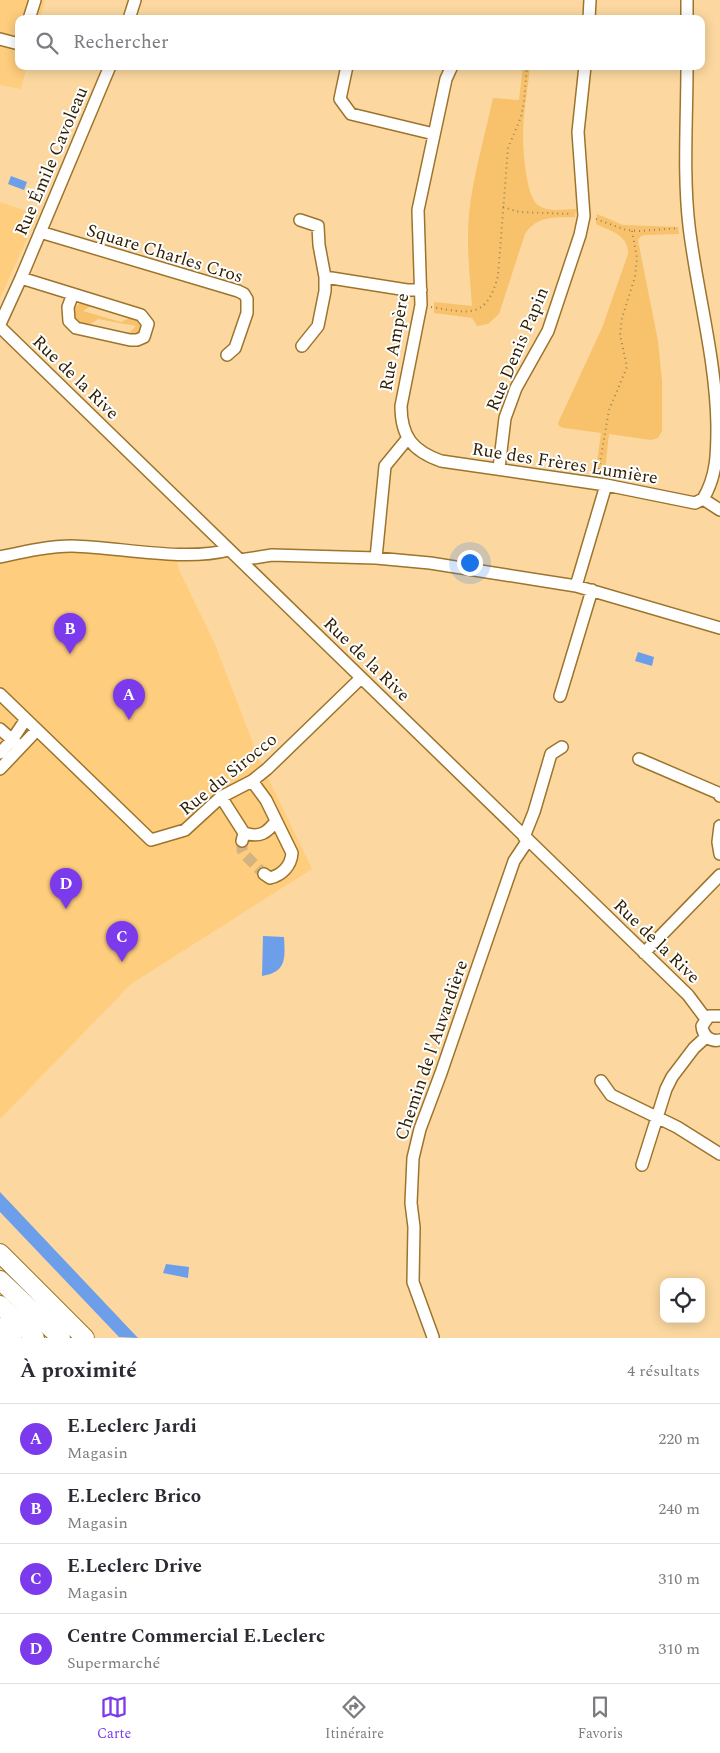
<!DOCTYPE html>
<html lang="fr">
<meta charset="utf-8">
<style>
:root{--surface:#fff;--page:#f2f2f3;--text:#2b2b33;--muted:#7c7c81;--line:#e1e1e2;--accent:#7c3aed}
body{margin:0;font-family:Spectral,serif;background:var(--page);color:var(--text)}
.controls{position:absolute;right:15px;bottom:15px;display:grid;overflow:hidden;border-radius:10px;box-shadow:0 2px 12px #0003}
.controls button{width:45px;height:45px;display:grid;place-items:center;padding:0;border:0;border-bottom:1px solid var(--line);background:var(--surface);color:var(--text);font:25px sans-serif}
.you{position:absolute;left:469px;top:562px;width:18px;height:18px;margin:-12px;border:4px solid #fff;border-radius:50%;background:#1a73e8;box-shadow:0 0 0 8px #1a73e833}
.badge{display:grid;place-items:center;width:32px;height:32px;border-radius:50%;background:var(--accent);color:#fff;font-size:16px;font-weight:700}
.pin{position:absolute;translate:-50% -41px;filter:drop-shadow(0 1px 2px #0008)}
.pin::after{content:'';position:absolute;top:26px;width:18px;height:15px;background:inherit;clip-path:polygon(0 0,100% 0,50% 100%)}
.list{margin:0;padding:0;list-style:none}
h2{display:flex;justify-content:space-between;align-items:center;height:65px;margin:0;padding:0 20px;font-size:21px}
h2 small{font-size:16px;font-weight:400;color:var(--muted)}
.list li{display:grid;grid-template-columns:32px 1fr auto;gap:15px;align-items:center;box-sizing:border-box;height:70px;padding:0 20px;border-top:1px solid var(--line)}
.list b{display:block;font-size:19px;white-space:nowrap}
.list p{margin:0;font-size:16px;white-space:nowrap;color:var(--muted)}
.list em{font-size:16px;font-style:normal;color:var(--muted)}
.icon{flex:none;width:28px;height:28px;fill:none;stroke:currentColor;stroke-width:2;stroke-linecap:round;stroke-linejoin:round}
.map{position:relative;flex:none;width:720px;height:1338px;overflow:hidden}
.search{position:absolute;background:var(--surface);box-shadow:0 2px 12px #0003;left:15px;right:15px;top:15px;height:55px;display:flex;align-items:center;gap:12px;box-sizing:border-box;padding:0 18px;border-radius:10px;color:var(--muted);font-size:19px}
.sheet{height:345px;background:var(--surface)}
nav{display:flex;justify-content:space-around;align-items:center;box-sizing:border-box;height:70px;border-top:1px solid var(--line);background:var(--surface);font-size:14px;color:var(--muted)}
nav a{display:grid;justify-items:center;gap:2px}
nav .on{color:var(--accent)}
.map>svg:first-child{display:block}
.built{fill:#fecd7d}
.green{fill:#f7c26b}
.water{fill:#6d9ee9}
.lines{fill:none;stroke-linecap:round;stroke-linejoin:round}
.minor-tunnel{stroke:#d3b380;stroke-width:11;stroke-dasharray:11 5.5;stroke-linecap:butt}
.minor-casing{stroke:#9d742b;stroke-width:14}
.highway-casing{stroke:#9d742b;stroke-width:20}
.path{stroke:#9e8357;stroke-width:2;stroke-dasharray:1 4;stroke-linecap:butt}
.minor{stroke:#fff;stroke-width:11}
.highway{stroke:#fff;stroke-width:18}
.labels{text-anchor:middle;stroke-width:4;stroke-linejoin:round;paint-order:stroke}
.street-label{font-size:18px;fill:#2e1e00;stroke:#fff}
</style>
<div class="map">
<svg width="720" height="1338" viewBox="0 0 720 1338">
<rect width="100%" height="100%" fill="#fcd8a0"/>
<path class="built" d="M0,0H45L40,19H19V66H27L21,89L0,85Z
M0,202L38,215L0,298Z
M71,546L174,553L180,572L215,644L259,759L312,869L131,984L0,1119V558Z"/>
<path class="green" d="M523,66H530C528,89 523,112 523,135C523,151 526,197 538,205C549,213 563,209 576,209L575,217C555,218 537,215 525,234L499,314L488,324L477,326L472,318L434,313V302L472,306C470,276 466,245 469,214C473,175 485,136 493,98L519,100Z
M597,214L623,225L678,227L679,234L645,235L641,236L638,240L658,341L662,381V431L658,438L651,440L609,434L605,471L596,469L601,433L564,428L559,426L558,423L602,328L628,254C629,235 610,231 596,224Z
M83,302L92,305L83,311L121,322L131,317L141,320L144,324L139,335H127L136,326L98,319L86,327L78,324L71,317C73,309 75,305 83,302Z"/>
<path class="water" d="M11,176L27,182L24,190L8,184Z
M638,652L654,657L652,666L635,661Z
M263,936L284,937C285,958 287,972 262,976Z
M0,1192L138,1338L119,1337L0,1212Z
M166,1264L189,1267L188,1278L163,1273Z"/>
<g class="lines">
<path class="minor-tunnel" d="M242,841V850L244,854L264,874"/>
<g class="minor-casing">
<path id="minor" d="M687,0V19
M29,19L35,0
M129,19L135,0
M589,19L590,0
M0,39L19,44
M347,66L340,99L351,114L434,134
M452,66L446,79L418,210L421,305L401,406C401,437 413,451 441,461L606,485L695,503L703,499L720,510
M687,66C687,119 683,174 689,226C697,293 716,358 717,426C717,452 717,476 703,499
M300,220L318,226L319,245L325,277V291L318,326L302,346
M40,232L238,291L244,294L247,299V313L235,348L227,355
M325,277L407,290H421
M21,278L141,315L148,324L144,337L137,340H130L76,328L69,321L68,307L73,294
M0,324L21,278L110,66
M0,327L688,995L706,1019
M499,468L505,418L516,388L548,331L580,235L584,216L578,132L585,66
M0,557C23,552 48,546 72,546C120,547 183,562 229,550
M376,558L385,466L408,438
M240,560L272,555L376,558L430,563L576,586L720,628
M576,586L606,485
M0,694L151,840L185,830L221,797L252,781L267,769L361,678
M560,696L592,590
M0,729L17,744
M0,753L12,740L26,719
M639,759L718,793L720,796
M0,769L37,730
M252,781L266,800L292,853C291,866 282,875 270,878L264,874
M221,797L244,833L242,841
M720,826L718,842L720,854
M244,833C260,838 267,833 276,821
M524,837L534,812L551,754L562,747
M644,953L720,875
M720,1016H709L702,1026C703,1036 710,1042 720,1040
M601,1081L611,1095L677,1127L720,1154
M642,1165L666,1089L672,1077L694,1048L706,1037
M433,1337L413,1282L414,1227L411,1203L413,1158L420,1129L441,1073L514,861L528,840"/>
</g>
<g class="highway-casing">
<path id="highway" d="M0,1253L85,1338
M0,1280L61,1338
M0,1305L35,1338
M0,1327L12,1338"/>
</g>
<path class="path" d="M503,207L519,212L572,214
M596,219L626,230L640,231L679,228
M431,307C469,313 486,320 498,276L508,148L521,117L524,102L527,66
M598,474L609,410L627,367L620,335L622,318L635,277L637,258L632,231"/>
<use href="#minor" class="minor"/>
<use href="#highway" class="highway"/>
</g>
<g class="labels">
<g class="street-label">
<text transform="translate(51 161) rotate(-67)" y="6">Rue Émile Cavoleau</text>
<text transform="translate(165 253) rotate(17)" y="6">Square Charles Cros</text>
<text transform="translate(394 342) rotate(-80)" y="6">Rue Ampère</text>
<text transform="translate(517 349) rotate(-67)" y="6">Rue Denis Papin</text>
<text transform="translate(76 377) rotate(44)" y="6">Rue de la Rive</text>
<text transform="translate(565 463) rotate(9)" y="6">Rue des Frères Lumière</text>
<text transform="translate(367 659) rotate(44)" y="6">Rue de la Rive</text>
<text transform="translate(228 774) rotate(-39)" y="6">Rue du Sirocco</text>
<text transform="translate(657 941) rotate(44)" y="6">Rue de la Rive</text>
<text transform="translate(431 1050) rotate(-71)" y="6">Chemin de l'Auvardière</text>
</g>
</g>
</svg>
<div class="controls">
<button><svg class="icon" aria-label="locate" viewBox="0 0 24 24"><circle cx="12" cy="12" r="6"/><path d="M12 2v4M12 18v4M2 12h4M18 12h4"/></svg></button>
</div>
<div class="you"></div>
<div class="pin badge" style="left:129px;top:720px">A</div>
<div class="pin badge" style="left:70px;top:654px">B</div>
<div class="pin badge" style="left:122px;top:962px">C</div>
<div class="pin badge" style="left:66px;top:909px">D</div>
<div class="search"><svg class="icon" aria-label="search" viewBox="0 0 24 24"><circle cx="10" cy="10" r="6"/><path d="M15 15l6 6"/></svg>Rechercher</div>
</div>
<section class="sheet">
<h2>À proximité<small>4 résultats</small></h2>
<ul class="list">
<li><span class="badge">A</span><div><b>E.Leclerc Jardi</b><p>Magasin</p></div><em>220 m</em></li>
<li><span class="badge">B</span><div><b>E.Leclerc Brico</b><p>Magasin</p></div><em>240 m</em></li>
<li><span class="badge">C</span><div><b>E.Leclerc Drive</b><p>Magasin</p></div><em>310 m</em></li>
<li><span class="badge">D</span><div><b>Centre Commercial E.Leclerc</b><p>Supermarché</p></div><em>310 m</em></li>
</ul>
</section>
<nav>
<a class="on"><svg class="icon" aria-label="map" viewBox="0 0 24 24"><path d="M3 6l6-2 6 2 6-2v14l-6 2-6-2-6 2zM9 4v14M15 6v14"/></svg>Carte</a>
<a><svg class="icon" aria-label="directions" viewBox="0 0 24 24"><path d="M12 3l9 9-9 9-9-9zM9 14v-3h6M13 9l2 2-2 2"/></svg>Itinéraire</a>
<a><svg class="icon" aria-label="saved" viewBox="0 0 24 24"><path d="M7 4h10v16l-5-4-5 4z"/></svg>Favoris</a>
</nav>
